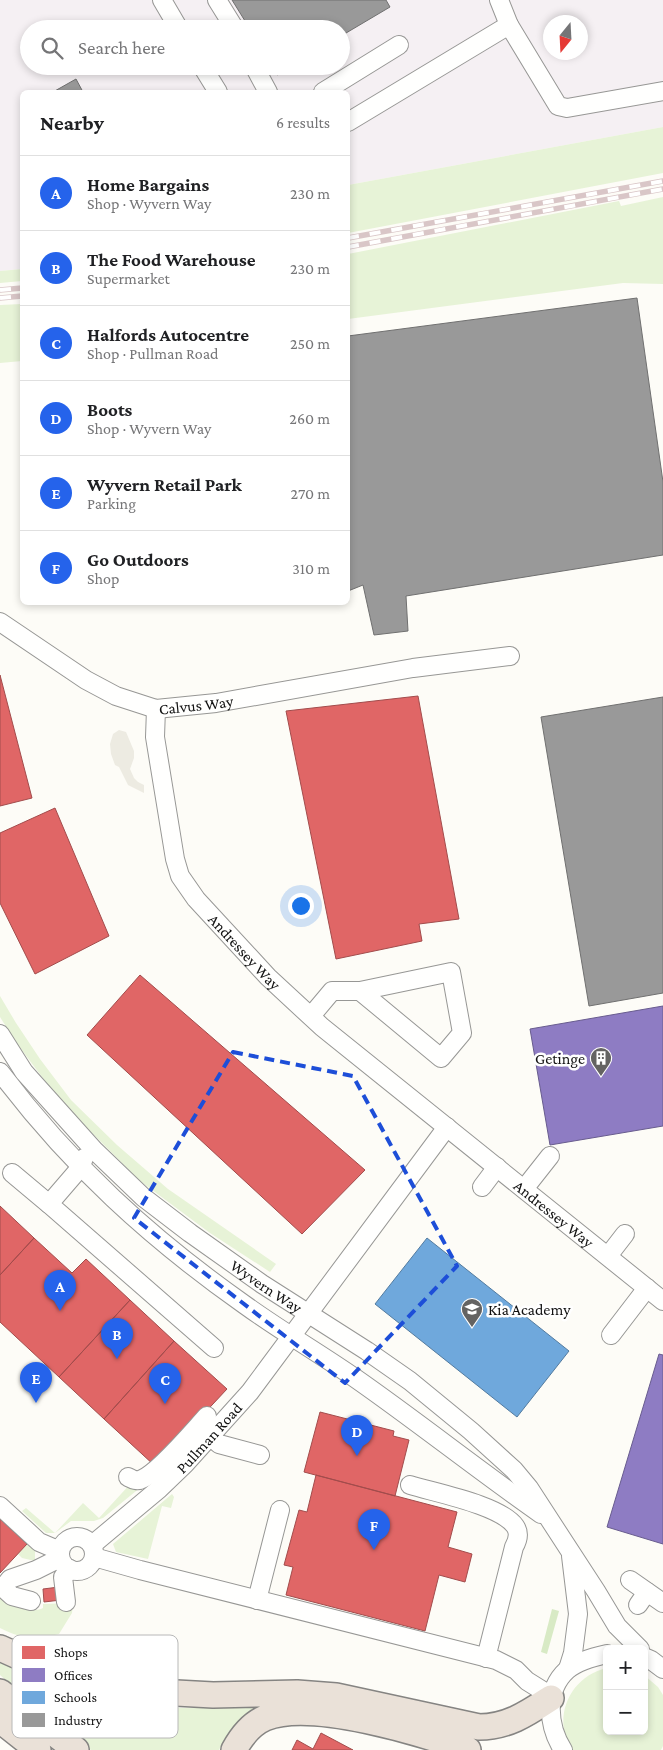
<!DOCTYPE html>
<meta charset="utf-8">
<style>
:root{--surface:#fff;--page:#f2f2f2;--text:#202124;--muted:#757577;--line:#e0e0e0;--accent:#2563eb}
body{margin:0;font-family:"Crimson Pro",serif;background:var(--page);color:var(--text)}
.controls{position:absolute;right:15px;bottom:15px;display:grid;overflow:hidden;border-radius:8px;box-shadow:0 2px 8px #0003}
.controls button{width:45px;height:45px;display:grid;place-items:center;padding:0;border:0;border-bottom:1px solid var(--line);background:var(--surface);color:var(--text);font:25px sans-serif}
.compass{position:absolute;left:543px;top:15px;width:45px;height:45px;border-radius:50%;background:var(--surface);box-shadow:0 2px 8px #0003;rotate:198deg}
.you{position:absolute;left:300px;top:905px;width:18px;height:18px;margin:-12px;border:4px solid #fff;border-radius:50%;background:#1a73e8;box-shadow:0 0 0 8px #1a73e833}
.badge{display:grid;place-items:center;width:32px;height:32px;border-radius:50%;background:var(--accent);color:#fff;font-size:16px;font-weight:700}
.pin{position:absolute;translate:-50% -41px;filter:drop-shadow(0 1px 2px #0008)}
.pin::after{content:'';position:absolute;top:26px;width:18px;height:15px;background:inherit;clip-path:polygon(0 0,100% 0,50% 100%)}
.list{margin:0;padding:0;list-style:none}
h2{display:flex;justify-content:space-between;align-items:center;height:65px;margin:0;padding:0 20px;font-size:21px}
h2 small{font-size:16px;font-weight:400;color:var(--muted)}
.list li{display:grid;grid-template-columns:32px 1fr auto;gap:15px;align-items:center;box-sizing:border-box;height:75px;padding:0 20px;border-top:1px solid var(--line)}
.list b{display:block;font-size:19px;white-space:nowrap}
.list p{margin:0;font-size:16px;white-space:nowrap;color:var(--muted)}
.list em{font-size:16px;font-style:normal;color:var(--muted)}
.icon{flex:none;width:28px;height:28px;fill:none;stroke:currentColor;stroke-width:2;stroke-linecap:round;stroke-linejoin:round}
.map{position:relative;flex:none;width:663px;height:1750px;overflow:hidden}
.search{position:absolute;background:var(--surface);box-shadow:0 2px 8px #0003;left:20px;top:20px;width:330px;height:55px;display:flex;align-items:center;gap:12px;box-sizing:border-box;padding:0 18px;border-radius:28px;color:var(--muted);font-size:19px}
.panel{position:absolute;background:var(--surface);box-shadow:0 2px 8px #0003;left:20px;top:90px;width:330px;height:515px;border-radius:8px}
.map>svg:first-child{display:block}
.industrial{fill:#f5f0f3;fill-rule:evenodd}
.green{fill:#e7f3d7}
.forest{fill:#d8eac5}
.plaza{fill:#edebe2}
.shops{fill:#e06666;stroke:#a24c4c}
.offices{fill:#8e7cc3;stroke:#685c8e}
.schools{fill:#6fa8dc;stroke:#537b9f}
.industry{fill:#999;stroke:#707070}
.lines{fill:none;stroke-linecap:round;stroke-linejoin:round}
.minor-casing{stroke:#979795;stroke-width:20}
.highway-casing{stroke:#858482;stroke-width:28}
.minor{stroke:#fffffe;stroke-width:18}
.highway{stroke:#eae1d8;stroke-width:25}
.rail-casing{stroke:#d9c6c7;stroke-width:5.5}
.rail{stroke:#fff;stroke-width:4;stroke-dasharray:11;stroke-linecap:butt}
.marked{fill:none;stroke:#1d4ed8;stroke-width:4;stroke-dasharray:10 6;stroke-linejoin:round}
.labels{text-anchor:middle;stroke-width:5;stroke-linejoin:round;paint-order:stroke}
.street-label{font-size:16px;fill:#111;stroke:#fff}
.poi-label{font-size:16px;fill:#111;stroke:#fff;text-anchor:end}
.key{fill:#fff;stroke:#b8b8b8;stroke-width:1}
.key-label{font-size:14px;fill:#111}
</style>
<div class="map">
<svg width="663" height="1750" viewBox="0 0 663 1750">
<rect width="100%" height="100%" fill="#fdfcf7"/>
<path class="industrial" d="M0,0H663V127L348,185V92H22V269L0,271ZM550,22H580V52H550ZM29,29H341V66H29Z"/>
<path class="green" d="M663,127V173L348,233V185Z
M663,197V284L623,283L348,319V254L619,201L621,206Z
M22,269V281L0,283V271Z
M22,304V361L0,363V305Z
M0,996L16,1023L40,1059L71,1100L117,1145L168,1189L276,1264L270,1272L210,1233L140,1181L70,1111L45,1081L15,1041L0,1017Z
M132,1482L141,1487L103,1518L94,1521H71L55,1533H46L22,1511L26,1508L55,1533L83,1503L99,1518Z
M172,1494L174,1497L171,1508L162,1506L148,1559L116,1552L113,1544Z
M29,1542L35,1549V1561L22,1558L18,1554Z
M0,1598C9,1606 32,1614 43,1608V1604L73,1603L72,1613L59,1634C36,1640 21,1639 0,1628Z
M0,1658C45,1677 92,1701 141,1706C184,1710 228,1707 272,1705C246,1717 233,1724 219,1750H91L30,1702L0,1675Z
M607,1668V1731H644V1675L658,1687L663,1695V1746L661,1750H572C551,1718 570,1676 607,1668Z"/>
<path class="forest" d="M552,1609L559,1611L547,1654L541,1652Z"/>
<path class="plaza" d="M119,730L126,732L134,751V758L130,769L134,778L138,782L144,785V793L128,785L119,767L115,765L111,754L110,744L113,734Z"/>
<path class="shops" d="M0,675L32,798L0,806Z
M418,696L459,919L419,924L422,941L336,959L286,711Z
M55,808L109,936L35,974L0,903V833Z
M140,975L365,1170L302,1234L87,1035Z
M0,1206L34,1238L0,1275Z
M34,1238L72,1273L86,1259L130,1300L59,1377L0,1322V1275Z
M130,1300L174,1341L104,1419L59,1377Z
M174,1341L227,1389L155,1466L104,1419Z
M320,1412L394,1431L393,1436L409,1440L395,1496L304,1472Z
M316,1475L457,1512L448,1547L472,1554L465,1582L439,1575L425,1631L286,1595L293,1567L284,1565L299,1510L307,1512Z
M0,1519L27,1544L0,1573Z
M59,1587L61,1600L44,1602L43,1589Z
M321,1733L353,1750H292L297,1740L313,1749Z"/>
<path class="offices" d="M663,1006V1126L550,1145L530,1029Z
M659,1354L663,1355V1544L607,1527Z"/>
<path class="schools" d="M427,1238L569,1351L517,1417L375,1304Z"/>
<path class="industry" d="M232,0H386L390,7L341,36V29H250Z
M272,66H291L277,75Z
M76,79L83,92H53Z
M637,298L663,482V555L406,596L408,631L374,635L363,585L348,591V336Z
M663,697V993L589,1006L541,717Z"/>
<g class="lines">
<g class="minor-casing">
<g id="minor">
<path d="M162,0L179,29"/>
<path d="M217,0L235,29"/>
<path d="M499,0L509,25L558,106L567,108L663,91"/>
<path d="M202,66L218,92"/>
<path d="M254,66L268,92"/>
<path d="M323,92L399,45"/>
<path d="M348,122L509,25"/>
<path id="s1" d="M0,622L86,680L116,696L156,709L216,703L413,668L510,656"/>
<path id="s2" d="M156,709L155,737L175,859L180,876L196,899L268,977L322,1027L663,1301"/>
<path d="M311,1016L332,991H360L441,1058L462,1033L451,972L360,991"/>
<path id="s3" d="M0,1034L24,1072L94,1150L143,1197L190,1233L262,1284L367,1351L410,1381L471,1431L514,1470L529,1488L596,1591L617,1626L640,1649"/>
<path d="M0,1072C70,1165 150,1238 245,1305C281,1331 319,1353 355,1378C418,1422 478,1470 541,1514"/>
<path d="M84,1158L80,1168L49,1204L214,1348"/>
<path d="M12,1173L49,1204"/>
<path d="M482,1187L497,1167"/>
<path d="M524,1189L550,1156"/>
<path d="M608,1256L625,1234"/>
<path d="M611,1335L647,1288"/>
<path d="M211,1437L219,1444L260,1455"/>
<path d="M128,1477C132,1479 137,1482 142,1479C159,1472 193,1431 207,1416"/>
<path d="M410,1485C436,1493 500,1505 515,1526C520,1533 518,1540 514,1547L486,1658"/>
<path d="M0,1506L39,1542L60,1551"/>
<circle cx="77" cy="1554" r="17"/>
<path id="s4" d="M92,1545L159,1489L185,1464L250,1392L447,1127"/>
<path d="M94,1557L140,1570L496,1660L516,1670L527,1681L551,1696"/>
<path d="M630,1580L663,1603"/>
<path d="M257,1600L280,1510"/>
<path d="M31,1601L12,1596L3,1588L10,1579L36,1570L60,1558"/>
<path d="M66,1602L63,1577L70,1569"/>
<path d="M638,1605L647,1592"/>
<path d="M644,1657L651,1660L663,1669"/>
<path d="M568,1669L573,1653L578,1614L571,1556"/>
<path d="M563,1750C548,1726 544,1691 567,1670C578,1661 593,1657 607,1654"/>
</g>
</g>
<g class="highway-casing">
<path id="highway" d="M0,1648L49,1670L108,1685L158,1692L213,1695L297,1693L336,1696L479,1727C508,1727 528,1713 551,1698
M0,1692L76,1750
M0,1720L38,1750
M234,1750C241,1737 251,1724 265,1718C311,1699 422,1733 468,1750"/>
</g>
<use href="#minor" class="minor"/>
<use href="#highway" class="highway"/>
<g class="rail-casing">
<path id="rail" d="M348,238L663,181
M348,247L663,189
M0,290L22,288
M0,298L22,296"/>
</g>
<use href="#rail" class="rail"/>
</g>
<path class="marked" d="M233,1052L353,1076L457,1266L345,1383L134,1218Z"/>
<defs>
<g id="building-pin" transform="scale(1.125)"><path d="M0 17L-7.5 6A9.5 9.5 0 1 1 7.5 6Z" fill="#646362" stroke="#fff"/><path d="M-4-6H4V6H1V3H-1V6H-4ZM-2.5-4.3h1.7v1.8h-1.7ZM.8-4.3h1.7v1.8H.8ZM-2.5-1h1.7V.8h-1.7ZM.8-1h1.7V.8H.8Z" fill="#fff"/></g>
<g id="university-pin" transform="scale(1.125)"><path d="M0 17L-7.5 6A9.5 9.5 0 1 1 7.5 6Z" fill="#646362" stroke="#fff"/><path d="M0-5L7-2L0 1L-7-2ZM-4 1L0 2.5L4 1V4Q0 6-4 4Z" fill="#fff"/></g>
</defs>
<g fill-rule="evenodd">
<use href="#building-pin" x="601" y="1058"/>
<use href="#university-pin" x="472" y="1309"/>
</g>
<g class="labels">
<g class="street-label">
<text dy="6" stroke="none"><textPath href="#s1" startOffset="220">Calvus Way</textPath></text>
<text dy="6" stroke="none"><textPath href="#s2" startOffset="269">Andressey Way</textPath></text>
<text dy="6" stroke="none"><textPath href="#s2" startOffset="675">Andressey Way</textPath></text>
<text dy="6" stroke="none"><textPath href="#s3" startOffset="370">Wyvern Way</textPath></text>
<text dy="6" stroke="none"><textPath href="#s4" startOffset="159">Pullman Road</textPath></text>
</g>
<g class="poi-label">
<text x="585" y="1064">Getinge</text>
<text x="488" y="1315" text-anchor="start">Kia Academy</text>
</g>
</g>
<rect x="12" y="1635" width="166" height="103" rx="8" class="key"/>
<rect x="22" y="1646" width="23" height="13" fill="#e06666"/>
<rect x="22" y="1668" width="23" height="14" fill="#8e7cc3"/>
<rect x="22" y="1691" width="23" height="13" fill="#6fa8dc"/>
<rect x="22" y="1713" width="23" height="14" fill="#999"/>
<g class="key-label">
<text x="54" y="1657">Shops</text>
<text x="54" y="1680">Offices</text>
<text x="54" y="1702">Schools</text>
<text x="54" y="1725">Industry</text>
</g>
</svg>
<div class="controls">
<button>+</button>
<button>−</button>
</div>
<svg class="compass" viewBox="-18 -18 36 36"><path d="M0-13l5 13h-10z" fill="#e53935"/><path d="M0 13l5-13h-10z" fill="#757577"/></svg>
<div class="you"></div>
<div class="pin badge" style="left:60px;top:1311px">A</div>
<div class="pin badge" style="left:117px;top:1359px">B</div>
<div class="pin badge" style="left:165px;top:1404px">C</div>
<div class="pin badge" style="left:357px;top:1456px">D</div>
<div class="pin badge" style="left:36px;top:1403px">E</div>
<div class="pin badge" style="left:374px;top:1550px">F</div>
<div class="search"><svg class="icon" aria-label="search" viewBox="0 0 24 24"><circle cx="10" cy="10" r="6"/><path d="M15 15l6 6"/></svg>Search here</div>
<section class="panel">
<h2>Nearby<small>6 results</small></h2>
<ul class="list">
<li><span class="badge">A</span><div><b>Home Bargains</b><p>Shop · Wyvern Way</p></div><em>230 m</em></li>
<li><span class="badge">B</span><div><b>The Food Warehouse</b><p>Supermarket</p></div><em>230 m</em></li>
<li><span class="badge">C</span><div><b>Halfords Autocentre</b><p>Shop · Pullman Road</p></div><em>250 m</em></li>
<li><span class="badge">D</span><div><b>Boots</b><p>Shop · Wyvern Way</p></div><em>260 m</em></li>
<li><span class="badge">E</span><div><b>Wyvern Retail Park</b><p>Parking</p></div><em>270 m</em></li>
<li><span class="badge">F</span><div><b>Go Outdoors</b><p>Shop</p></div><em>310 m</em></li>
</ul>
</section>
</div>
